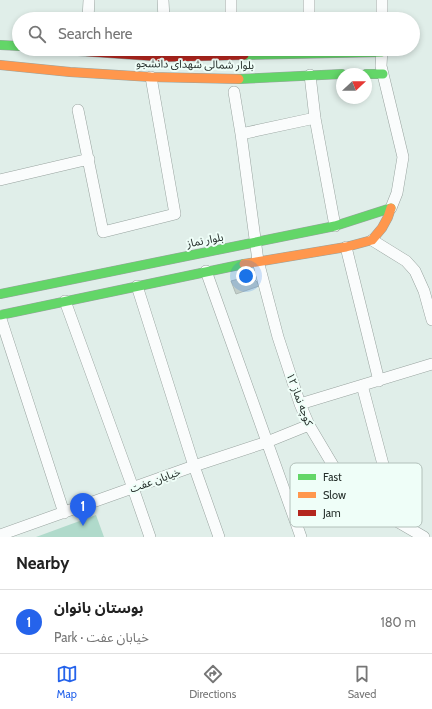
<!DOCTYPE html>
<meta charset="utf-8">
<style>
:root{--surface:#fff;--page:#f6f6f6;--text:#222;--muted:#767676;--line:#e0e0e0;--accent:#2563eb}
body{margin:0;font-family:Cabin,"Noto Sans Arabic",sans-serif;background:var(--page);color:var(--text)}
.compass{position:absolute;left:336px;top:68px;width:36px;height:36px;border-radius:50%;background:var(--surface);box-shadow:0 2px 6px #0003;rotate:68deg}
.you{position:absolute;left:246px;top:276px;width:14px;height:14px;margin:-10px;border:3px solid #fff;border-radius:50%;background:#1a73e8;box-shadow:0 0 0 6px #1a73e833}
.badge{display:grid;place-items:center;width:26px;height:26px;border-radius:50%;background:var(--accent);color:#fff;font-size:13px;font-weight:700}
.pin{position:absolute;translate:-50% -33px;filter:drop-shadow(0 1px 2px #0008)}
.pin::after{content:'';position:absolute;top:21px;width:14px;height:12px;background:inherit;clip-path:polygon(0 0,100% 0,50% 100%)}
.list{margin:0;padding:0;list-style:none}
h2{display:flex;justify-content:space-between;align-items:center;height:52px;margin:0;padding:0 16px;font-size:17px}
h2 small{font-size:13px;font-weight:400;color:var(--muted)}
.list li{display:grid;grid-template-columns:26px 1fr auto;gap:12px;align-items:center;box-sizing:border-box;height:64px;padding:0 16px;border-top:1px solid var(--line)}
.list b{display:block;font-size:15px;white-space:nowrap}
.list p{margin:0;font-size:13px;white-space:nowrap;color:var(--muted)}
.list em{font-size:13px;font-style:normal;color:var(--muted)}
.icon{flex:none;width:22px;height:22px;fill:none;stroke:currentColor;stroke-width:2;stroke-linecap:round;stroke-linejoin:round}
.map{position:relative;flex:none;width:432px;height:537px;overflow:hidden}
.search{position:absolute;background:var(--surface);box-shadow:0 2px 6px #0003;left:12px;right:12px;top:12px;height:44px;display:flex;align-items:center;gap:10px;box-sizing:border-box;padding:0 14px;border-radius:22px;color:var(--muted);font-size:15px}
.sheet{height:116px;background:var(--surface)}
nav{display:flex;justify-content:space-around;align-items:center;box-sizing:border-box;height:56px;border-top:1px solid var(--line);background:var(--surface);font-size:11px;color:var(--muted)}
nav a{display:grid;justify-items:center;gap:2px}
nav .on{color:var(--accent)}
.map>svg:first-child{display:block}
.green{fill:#b0dacb}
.building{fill:#c2cec9;stroke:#afbab6}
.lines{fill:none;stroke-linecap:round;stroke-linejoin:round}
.street-casing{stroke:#98a39f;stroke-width:12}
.fast-casing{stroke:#98a39f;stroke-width:10}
.slow-casing{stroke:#98a39f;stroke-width:10}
.jam-casing{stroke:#98a39f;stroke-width:10}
.street{stroke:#fafcfc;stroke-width:11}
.fast{stroke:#63d668;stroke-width:9}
.slow{stroke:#ff974d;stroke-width:9}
.jam{stroke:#b3261e;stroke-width:9}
.labels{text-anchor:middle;stroke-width:4;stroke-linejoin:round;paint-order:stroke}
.street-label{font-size:11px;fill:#242e2a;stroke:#effef8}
.key{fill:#effef8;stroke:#b2c0ba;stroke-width:1}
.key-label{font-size:11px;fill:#242e2a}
</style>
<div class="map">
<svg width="432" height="537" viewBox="0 0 432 537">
<rect width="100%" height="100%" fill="#e0eee9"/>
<path class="green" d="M96,515L104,537H36Z"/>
<path class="building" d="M246,277H250L253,278L257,282L259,286L236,294L231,281Z"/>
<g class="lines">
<g class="street-casing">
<path id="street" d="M163,0L164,19
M88,19L89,0
M231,19V0
M309,19V0
M382,19V0
M382,49L381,66L403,157L397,193L391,208
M310,75L315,118L335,226
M234,92L241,134L258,261L278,337L300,404L309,425L350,494L424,537
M78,110L103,232L175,214L151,77
M241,134L315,118
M0,180L89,159
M372,240L406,261L415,271L424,291L432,320
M346,247L379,381
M206,271L301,537
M137,286L194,466L219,537
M65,301L133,488L150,537
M0,316L64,513
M300,404L432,364
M350,494L389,487L362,385
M0,535L194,466L267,442L309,425"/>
</g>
<g class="fast-casing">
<path id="fast" d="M0,45L19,46
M244,55L382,52
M366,74H383
M239,79L342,74
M0,294L335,226L391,208
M0,315L244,264"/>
</g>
<g class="slow-casing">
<path id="slow" d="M0,65L70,72L151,77L239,79
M244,264L346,247L372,240L382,228L388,217L391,208"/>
</g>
<g class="jam-casing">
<path id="jam" d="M49,49L166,57L244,55"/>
</g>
<use href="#street" class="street"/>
<use href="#fast" class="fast"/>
<use href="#slow" class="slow"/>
<use href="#jam" class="jam"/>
</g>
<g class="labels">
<g class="street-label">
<text transform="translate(195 64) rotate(1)" y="4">بلوار شمالی شهدای دانشجو</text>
<text transform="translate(205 240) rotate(-11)" y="4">بلوار نماز</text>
<text transform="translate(300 399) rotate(69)" y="4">کوچه نماز ۱۲</text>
<text transform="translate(155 480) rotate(-20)" y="4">خیابان عفت</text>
</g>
</g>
<rect x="290" y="463" width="132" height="64" rx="6" class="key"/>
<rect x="298" y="474" width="18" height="6" fill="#63d668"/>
<rect x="298" y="492" width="18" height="6" fill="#ff974d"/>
<rect x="298" y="510" width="18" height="6" fill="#b3261e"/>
<g class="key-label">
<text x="323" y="481">Fast</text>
<text x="323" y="499">Slow</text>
<text x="323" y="517">Jam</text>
</g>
</svg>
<svg class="compass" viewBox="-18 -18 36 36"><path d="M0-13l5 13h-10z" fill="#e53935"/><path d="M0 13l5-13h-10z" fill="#767676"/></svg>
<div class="you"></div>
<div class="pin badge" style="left:83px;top:526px">1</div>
<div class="search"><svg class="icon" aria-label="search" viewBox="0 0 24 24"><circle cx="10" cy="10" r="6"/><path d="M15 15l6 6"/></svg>Search here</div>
</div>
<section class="sheet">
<h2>Nearby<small></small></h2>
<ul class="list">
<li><span class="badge">1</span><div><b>بوستان بانوان</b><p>Park · خیابان عفت</p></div><em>180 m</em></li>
</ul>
</section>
<nav>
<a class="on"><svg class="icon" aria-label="map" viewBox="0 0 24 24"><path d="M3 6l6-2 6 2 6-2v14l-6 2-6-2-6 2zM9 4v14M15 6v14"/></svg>Map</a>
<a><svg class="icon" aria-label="directions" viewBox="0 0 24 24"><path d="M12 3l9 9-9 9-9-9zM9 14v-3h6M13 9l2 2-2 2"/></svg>Directions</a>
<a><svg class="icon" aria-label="saved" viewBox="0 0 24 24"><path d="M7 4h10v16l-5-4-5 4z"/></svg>Saved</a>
</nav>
